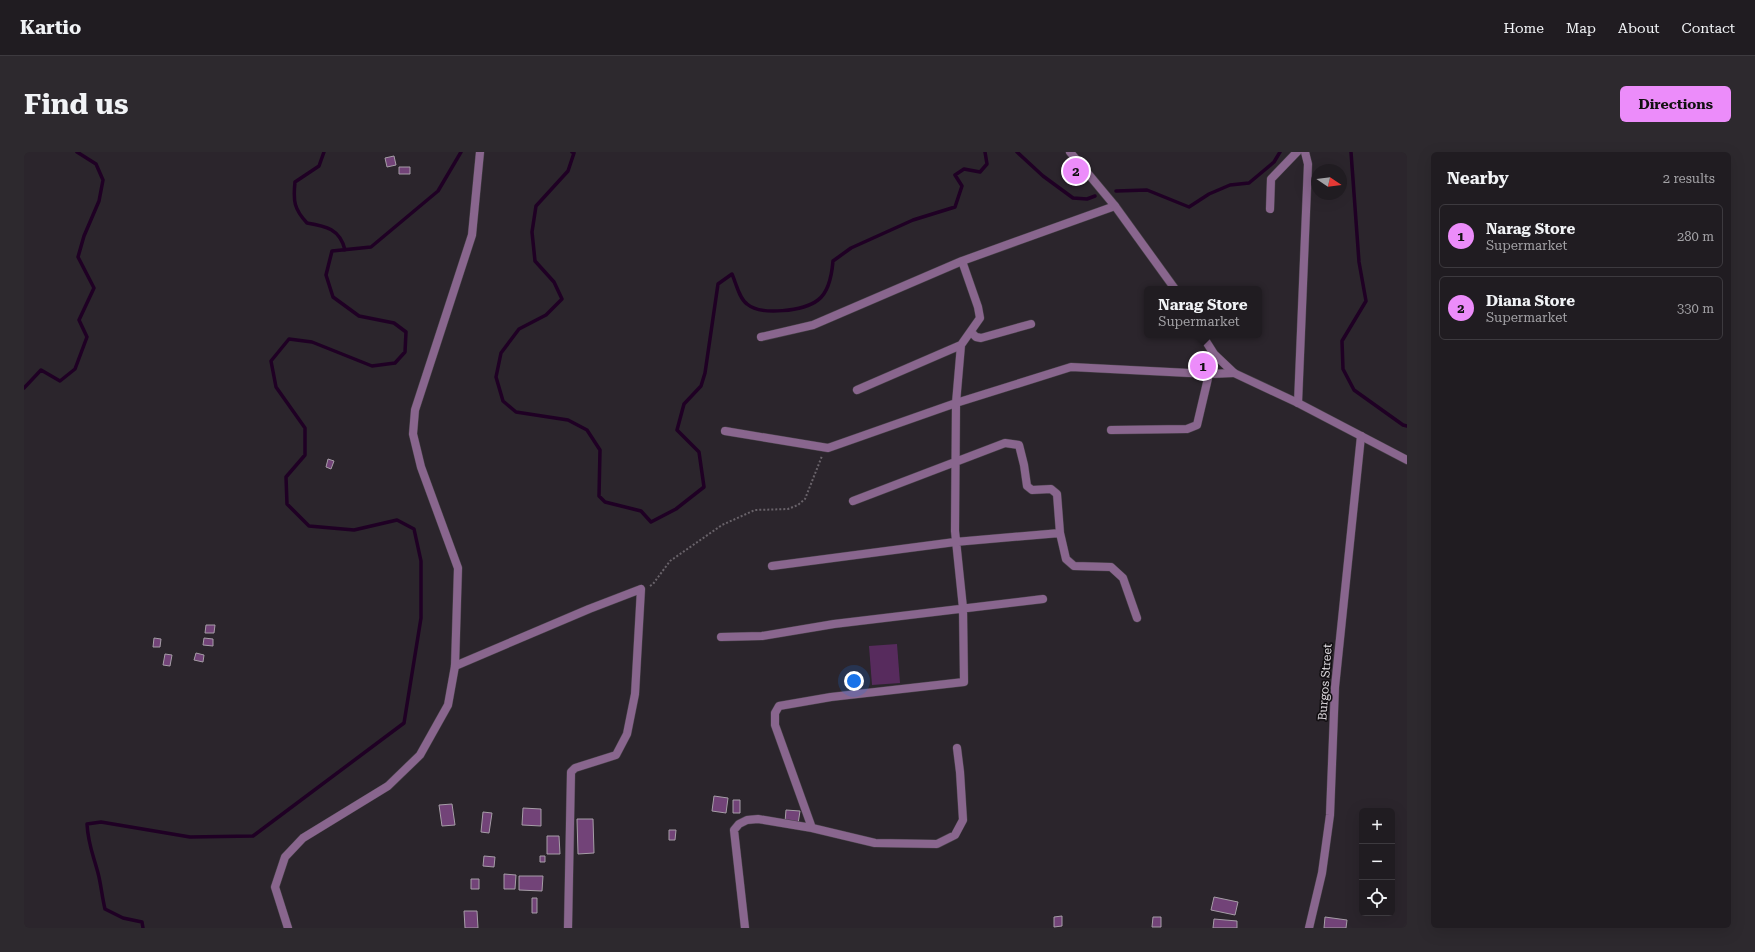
<!DOCTYPE html>
<meta charset="utf-8">
<style>
:root{--surface:#201c21;--page:#2d292e;--text:#f1f3f6;--muted:#a2a1a5;--line:#3d3a3f;--accent:#ec8cfa}
body{margin:0;font-family:"Roboto Serif",serif;background:var(--page);color:var(--text)}
.controls{position:absolute;right:12px;bottom:12px;display:grid;overflow:hidden;border-radius:6px;box-shadow:0 4px 16px #0002}
.controls button{width:36px;height:36px;display:grid;place-items:center;padding:0;border:0;border-bottom:1px solid var(--line);background:var(--surface);color:var(--text);font:20px sans-serif}
.compass{position:absolute;left:1287px;top:12px;width:36px;height:36px;border-radius:50%;background:var(--surface);box-shadow:0 4px 16px #0002;rotate:103deg}
.you{position:absolute;left:830px;top:529px;width:14px;height:14px;margin:-10px;border:3px solid #fff;border-radius:50%;background:#1a73e8;box-shadow:0 0 0 6px #1a73e833}
.badge{display:grid;place-items:center;width:26px;height:26px;border-radius:50%;background:var(--accent);color:#111;font-size:13px;font-weight:700}
.pin{position:absolute;translate:-50% -50%;border:2px solid #fff;box-shadow:0 1px 4px #0006}
.popup{position:absolute;left:1120px;top:134px;width:118px;height:52px;box-sizing:border-box;display:grid;place-content:center;border-radius:6px;background:var(--surface);filter:drop-shadow(0 1px 3px #0005);font-size:13px;white-space:nowrap;color:var(--muted)}
.popup b{font-size:15px;color:var(--text)}
.popup::after{content:'';position:absolute;left:50%;top:100%;margin-left:-8px;border:8px solid transparent;border-top-color:var(--surface)}
.list{margin:0;padding:0;list-style:none}
h2{display:flex;justify-content:space-between;align-items:center;height:52px;margin:0;padding:0 16px;font-size:17px}
h2 small{font-size:13px;font-weight:400;color:var(--muted)}
.list li{display:grid;grid-template-columns:26px 1fr auto;gap:12px;align-items:center;box-sizing:border-box;height:64px;margin:0 8px 8px;padding:0 8px;border:1px solid var(--line);border-radius:6px}
.list b{display:block;font-size:15px;white-space:nowrap}
.list p{margin:0;font-size:13px;white-space:nowrap;color:var(--muted)}
.list em{font-size:13px;font-style:normal;color:var(--muted)}
.icon{flex:none;width:22px;height:22px;fill:none;stroke:currentColor;stroke-width:2;stroke-linecap:round;stroke-linejoin:round}
.map{position:relative;flex:none;width:1383px;height:776px;overflow:hidden;border-radius:6px}
header{display:flex;align-items:center;gap:24px;box-sizing:border-box;height:56px;padding:0 20px;background:var(--surface);border-bottom:1px solid var(--line)}
header strong{font-size:19px}
nav{display:flex;gap:22px;margin-inline-start:auto;font-size:14px}
.intro{display:flex;align-items:center;justify-content:space-between;box-sizing:border-box;height:96px;padding:0 24px}
h1{margin:0;font-size:28px}
.button{padding:10px 18px;border-radius:6px;background:var(--accent);color:#111;font-size:14px;font-weight:700}
main{display:flex;gap:24px;padding:0 24px}
aside{flex:1;background:var(--surface);border-radius:6px;box-shadow:0 4px 16px #0002}
.map>svg:first-child{display:block}
.green{fill:#572b5d}
.lines{fill:none;stroke-linecap:round;stroke-linejoin:round}
.stream{stroke:#1f0024;stroke-width:3.5}
.building{fill:#724378;stroke:#a69da7}
.minor-casing{stroke:#484249;stroke-width:9}
.tertiary-casing{stroke:#484249;stroke-width:9}
.path{stroke:#69636a;stroke-width:2;stroke-dasharray:2 2;stroke-linecap:butt}
.minor{stroke:#89668e;stroke-width:8}
.tertiary{stroke:#89668e;stroke-width:8}
.labels{text-anchor:middle;stroke-width:3.5;stroke-linejoin:round;paint-order:stroke}
.street-label{font-size:12px;fill:#e0dce1;stroke:#120f12}
</style>
<header>
<strong>Kartio</strong>
<nav><a>Home</a><a>Map</a><a>About</a><a>Contact</a></nav>
</header>
<div class="intro"><h1>Find us</h1><a class="button">Directions</a></div>
<main>
<div class="map">
<svg width="1383" height="776" viewBox="0 0 1383 776">
<rect width="100%" height="100%" fill="#2b252c"/>
<path class="green" d="M873,492L876,531L848,533L845,494Z"/>
<g class="lines">
<path class="stream" d="M300,0L295,14L271,30C269,49 270,57 283,71C302,74 316,77 321,98
M548,0L550,1L544,19L512,54L508,80L511,109L530,130L538,147L522,163L495,177L477,201L472,225L479,249L492,260L544,268L563,278L576,298L575,344L581,350L617,359L627,370L652,357L680,335L675,300L653,278L660,252L677,234L681,221L694,132L708,122C712,131 715,146 723,152C737,164 780,159 794,148C805,140 808,121 809,109L827,96L889,68L931,55L938,34L931,23L940,17L956,20L963,12L961,0
M993,0L1019,24L1049,46L1063,47L1071,44
M1327,0L1335,110L1342,149L1318,189L1319,217L1330,238L1379,273L1383,274
M1092,39L1123,38L1165,55L1185,42L1206,33L1225,31L1250,10L1256,0
M0,236L17,218L36,229L51,217L63,185L55,168L70,136L54,105L60,84L75,49L79,28L72,12L53,0
M119,776L118,770L99,766L81,757C78,745 77,732 74,721C69,702 64,692 63,672L77,670L166,685L229,684L380,571L397,466V409L390,377L373,368L330,378L285,374L263,352L262,325L281,303V276L252,235L247,209L265,187L288,190L348,214L371,211L381,200L382,180L370,171L335,164L309,145L302,123L308,99L347,95L414,39L437,0"/>
</g>
<path class="building" d="M370,4L372,13L363,15L361,6Z
M375,15H386V22H375Z
M304,307L310,309L307,317L302,315Z
M182,473H191L190,481H181Z
M130,486L137,487L136,495H129Z
M180,486L189,487V494L179,493Z
M172,501L180,503L179,510L170,508Z
M141,502L148,503L146,514L139,513Z
M690,644L704,646L702,661L688,659Z
M709,648H716V661H709Z
M428,652L431,673L418,674L415,653Z
M499,656L517,657V674L498,673Z
M762,658L776,659L774,672L761,670Z
M459,660L468,661L465,681L457,680Z
M553,667H569L570,701L554,702Z
M645,678H652L651,688H645Z
M523,684H535L536,702H523Z
M460,704L471,705L470,715L459,714Z
M516,704H521V710H516Z
M480,722L492,723L491,737H480Z
M495,724H519L518,739L495,738Z
M447,727H455V737H447Z
M1190,745L1214,750L1211,763L1187,758Z
M508,746H513V761H508Z
M440,759H453L454,776H441Z
M1038,764V774L1030,775V765Z
M1129,765H1137V775H1128Z
M1301,765L1323,768L1322,776H1300Z
M1190,767L1213,769V776H1189Z"/>
<g class="lines">
<g class="minor-casing">
<path id="minor" d="M1246,57L1247,27L1273,0
M947,180L952,185L957,186L1007,172
M737,185L789,173L938,109L1091,54
M833,238L937,193
M1274,251L1284,12L1281,0
M1087,278L1163,277L1173,273L1185,222
M701,279L804,296L932,251L1047,215L1185,222L1210,221
M829,349L981,291L995,293L1000,313L1003,334L1008,338L1027,337L1033,342L1036,381L1042,407L1050,414L1087,415L1099,426L1113,466
M748,414L931,390L1036,381
M697,485L738,484L810,472L1019,447
M431,514L565,457L617,437L611,542L603,582L592,603L551,616L547,620L544,776
M788,676L751,573V561L755,554L807,545L940,530L939,456L931,379L932,251L937,193L956,166L954,155L938,109
M721,776L710,678L715,672L723,668L734,667L788,676L851,691L913,692L931,683L939,668L936,620L933,596
M1285,776L1298,721L1306,663L1311,535L1337,284"/>
</g>
<g class="tertiary-casing">
<path id="tertiary" d="M1046,0L1091,54L1151,137
M1178,183L1190,202L1210,221L1274,251L1383,308
M264,776L251,735L261,705L279,686L364,634L396,603L424,553L431,514L434,416L397,315L389,282L391,258L448,83L456,0"/>
</g>
<path class="path" d="M626,434L629,432L646,409L698,373L731,358L764,357L774,353L781,347L798,304"/>
<use href="#minor" class="minor"/>
<use href="#tertiary" class="tertiary"/>
</g>
<g class="labels">
<g class="street-label">
<text transform="translate(1301 530) rotate(-86)" y="4">Burgos Street</text>
</g>
</g>
</svg>
<div class="controls">
<button>+</button>
<button>−</button>
<button><svg class="icon" aria-label="locate" viewBox="0 0 24 24"><circle cx="12" cy="12" r="6"/><path d="M12 2v4M12 18v4M2 12h4M18 12h4"/></svg></button>
</div>
<svg class="compass" viewBox="-18 -18 36 36"><path d="M0-13l5 13h-10z" fill="#e53935"/><path d="M0 13l5-13h-10z" fill="#a2a1a5"/></svg>
<div class="you"></div>
<div class="pin badge" style="left:1179px;top:214px">1</div>
<div class="popup"><b>Narag Store</b>Supermarket</div>
<div class="pin badge" style="left:1052px;top:19px">2</div>
</div>
<aside>
<h2>Nearby<small>2 results</small></h2>
<ul class="list">
<li><span class="badge">1</span><div><b>Narag Store</b><p>Supermarket</p></div><em>280 m</em></li>
<li><span class="badge">2</span><div><b>Diana Store</b><p>Supermarket</p></div><em>330 m</em></li>
</ul>
</aside>
</main>
